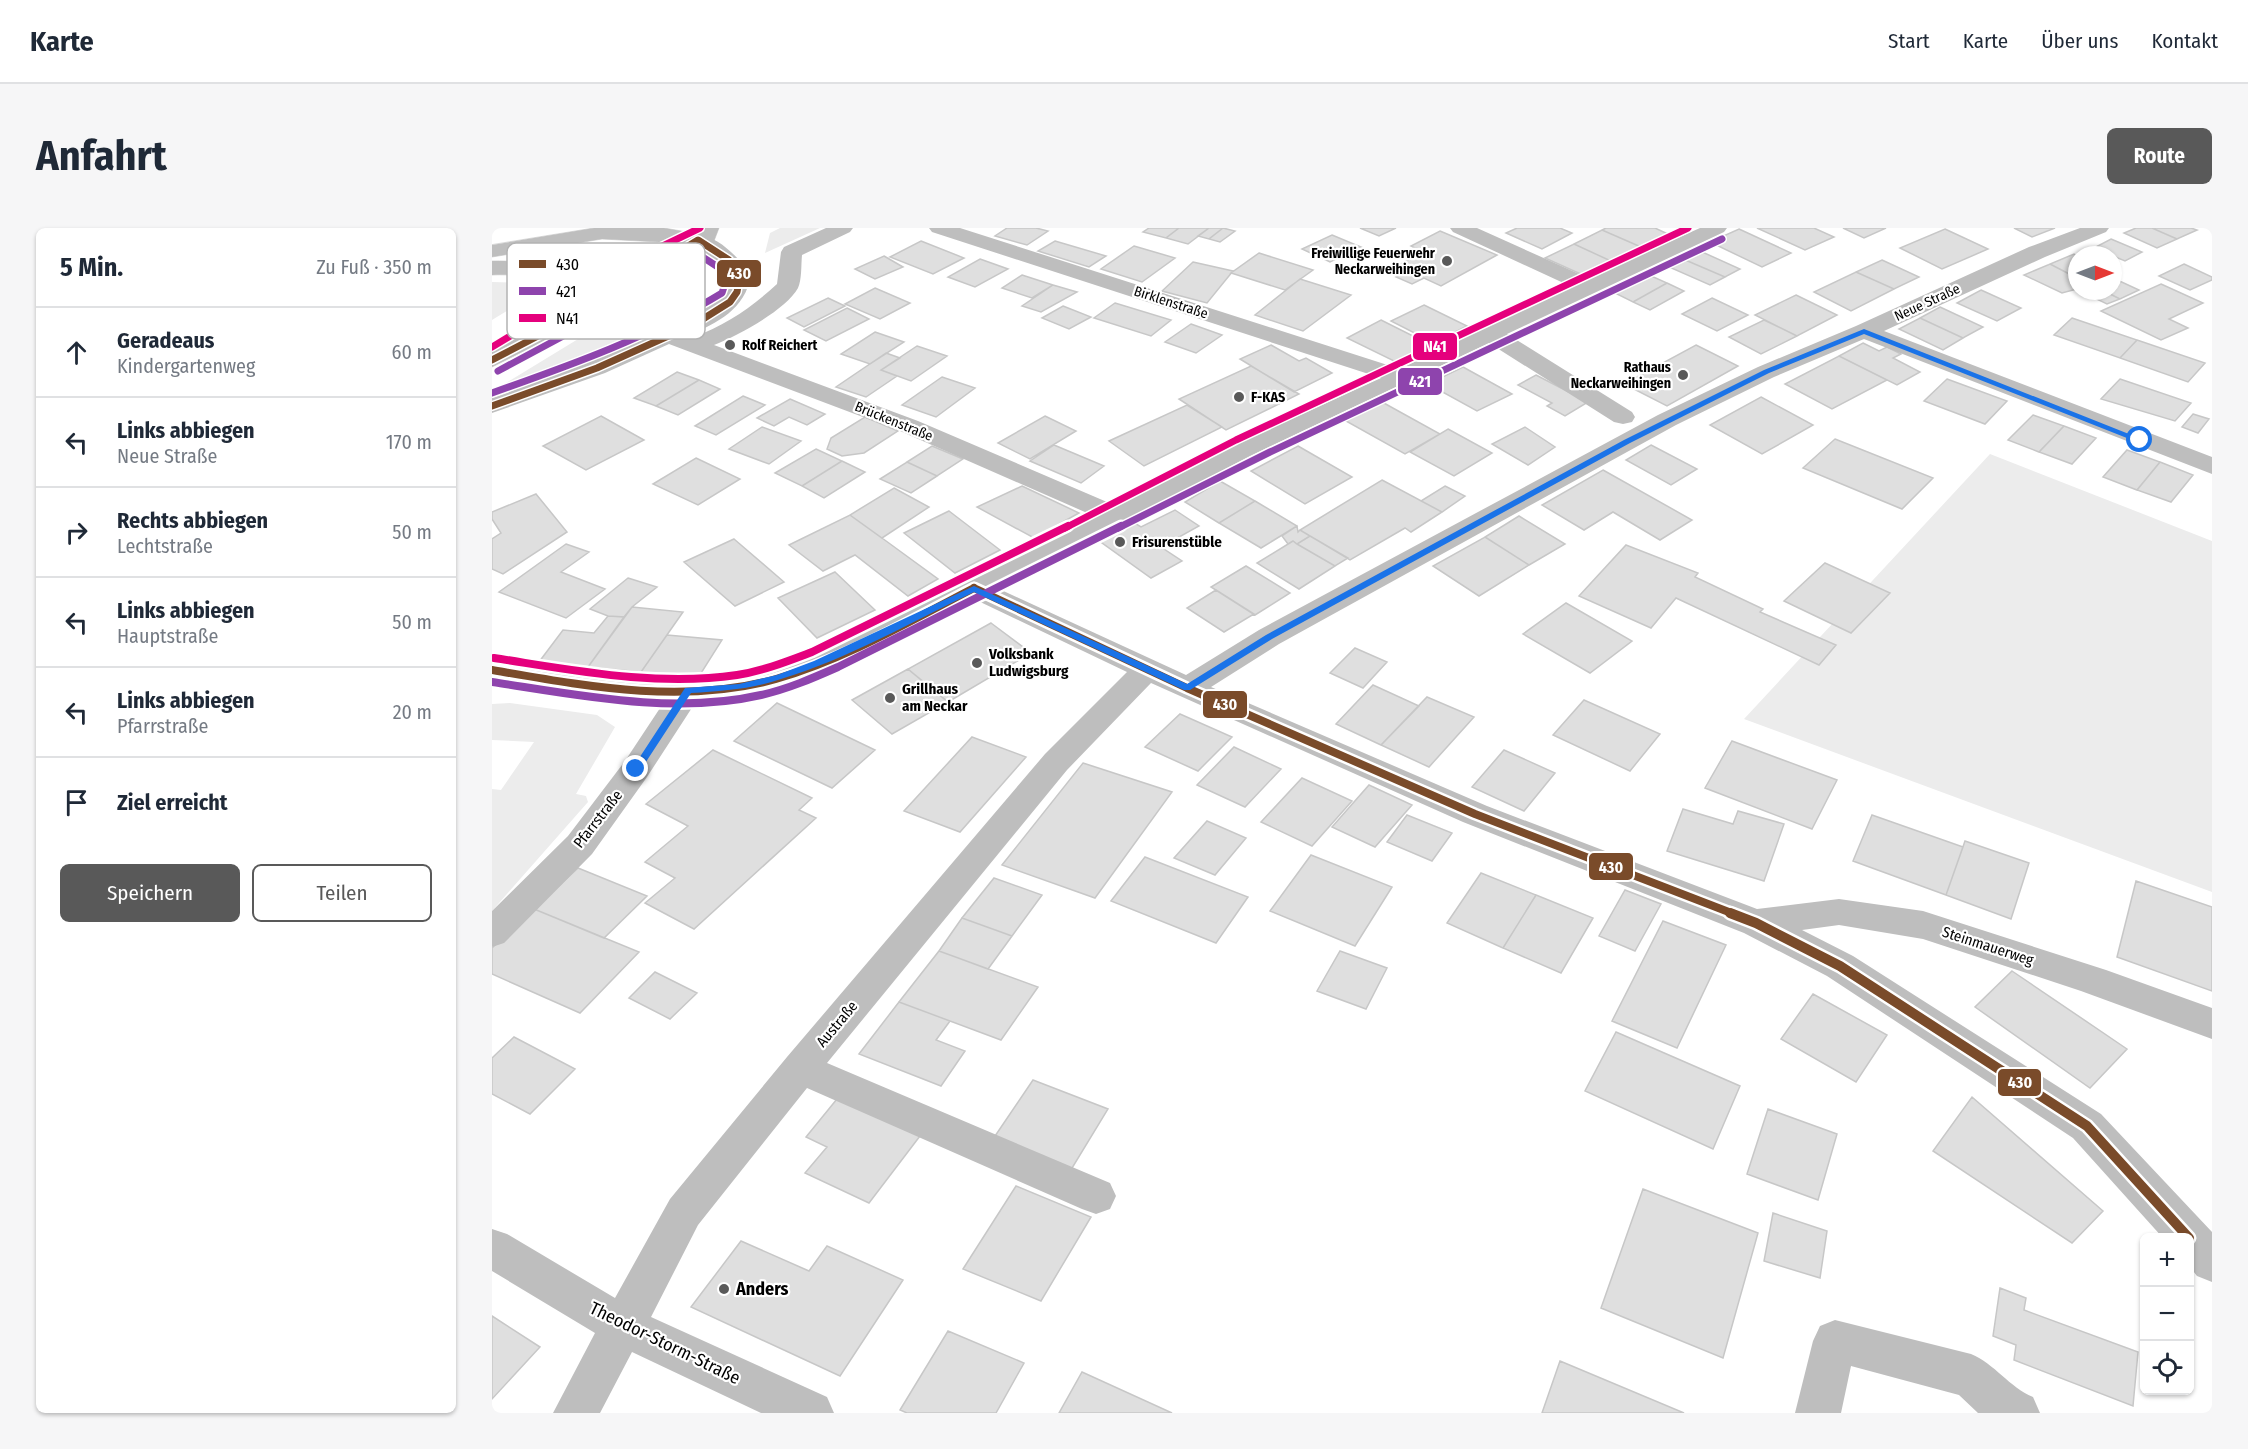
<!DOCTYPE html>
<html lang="de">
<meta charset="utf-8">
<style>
:root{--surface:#fff;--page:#f6f6f7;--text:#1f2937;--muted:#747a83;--line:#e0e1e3;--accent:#595959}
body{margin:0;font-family:"Fira Sans Condensed",sans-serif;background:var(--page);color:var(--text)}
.controls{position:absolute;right:18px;bottom:18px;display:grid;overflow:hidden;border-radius:9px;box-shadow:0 2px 4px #0004}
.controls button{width:54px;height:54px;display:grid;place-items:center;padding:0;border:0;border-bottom:2px solid var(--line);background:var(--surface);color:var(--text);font:30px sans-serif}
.compass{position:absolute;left:1576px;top:18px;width:54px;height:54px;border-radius:50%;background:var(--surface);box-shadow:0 2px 4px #0004;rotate:90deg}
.stop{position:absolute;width:18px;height:18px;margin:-14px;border:4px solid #1a73e8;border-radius:50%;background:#fff}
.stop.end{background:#1a73e8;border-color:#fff;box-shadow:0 2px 6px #0008}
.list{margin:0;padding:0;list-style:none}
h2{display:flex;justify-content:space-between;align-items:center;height:78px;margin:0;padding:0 24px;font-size:26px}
h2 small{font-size:20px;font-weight:400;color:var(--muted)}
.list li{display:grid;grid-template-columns:39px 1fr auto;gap:18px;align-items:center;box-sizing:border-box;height:90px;padding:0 24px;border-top:2px solid var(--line)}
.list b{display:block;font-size:22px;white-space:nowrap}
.list p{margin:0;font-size:20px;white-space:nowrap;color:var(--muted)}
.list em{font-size:20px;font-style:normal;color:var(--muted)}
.actions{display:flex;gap:12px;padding:18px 24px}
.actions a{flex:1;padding:14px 0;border:2px solid var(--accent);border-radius:9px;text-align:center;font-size:21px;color:var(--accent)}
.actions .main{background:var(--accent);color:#fff}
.icon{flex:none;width:33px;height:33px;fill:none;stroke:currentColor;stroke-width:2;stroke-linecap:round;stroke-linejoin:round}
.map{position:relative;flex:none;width:1720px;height:1185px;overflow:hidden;border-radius:9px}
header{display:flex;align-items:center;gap:36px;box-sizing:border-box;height:84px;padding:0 30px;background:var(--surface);border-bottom:2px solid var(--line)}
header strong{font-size:28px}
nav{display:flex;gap:33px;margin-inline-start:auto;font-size:21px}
.intro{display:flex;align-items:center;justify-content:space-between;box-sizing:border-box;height:144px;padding:0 36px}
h1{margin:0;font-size:42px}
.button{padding:15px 27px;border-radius:9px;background:var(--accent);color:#fff;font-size:21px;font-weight:700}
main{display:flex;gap:36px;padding:0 36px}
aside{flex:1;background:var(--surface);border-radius:9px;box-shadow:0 2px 4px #0004}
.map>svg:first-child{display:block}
.green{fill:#ececec}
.building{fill:#dfdfdf;stroke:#c7c7c7;stroke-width:1.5}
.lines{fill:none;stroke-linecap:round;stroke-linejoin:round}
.major-casing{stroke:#dbdbdb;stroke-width:1}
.minor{fill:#bebebe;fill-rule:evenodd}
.major{fill:#bebebe;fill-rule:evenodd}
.bus-1-far2-casing{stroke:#fff;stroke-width:10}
.bus-1-far1-casing{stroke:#fff;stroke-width:13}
.bus-1-casing{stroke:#fff;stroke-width:15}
.bus-2-far1-casing{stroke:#fff;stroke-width:10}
.bus-2-casing{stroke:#fff;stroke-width:13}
.bus-3-far1-casing{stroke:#fff;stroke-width:10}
.bus-3-casing{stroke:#fff;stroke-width:13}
.bus-1-far2{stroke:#7a4b2a;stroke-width:7}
.bus-1-far1{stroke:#7a4b2a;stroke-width:8}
.bus-1{stroke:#7a4b2a;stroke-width:10}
.bus-2-far1{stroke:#8e44ad;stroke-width:7}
.bus-2{stroke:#8e44ad;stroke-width:8}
.bus-3-far1{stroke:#e5007d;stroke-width:7}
.bus-3{stroke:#e5007d;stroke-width:8}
.route{fill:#1a73e8}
.poi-dot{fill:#595959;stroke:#fff;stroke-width:2}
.labels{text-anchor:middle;stroke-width:4.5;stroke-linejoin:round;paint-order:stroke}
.far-poi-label{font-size:14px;font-weight:bold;fill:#000;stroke:#fff;text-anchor:end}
.far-street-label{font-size:14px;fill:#000;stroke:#fff}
.poi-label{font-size:15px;font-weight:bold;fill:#000;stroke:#fff;text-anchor:start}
.street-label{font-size:15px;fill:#000;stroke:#fff}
.near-poi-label{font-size:18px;font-weight:bold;fill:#000;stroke:#fff;text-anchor:start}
.near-street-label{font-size:18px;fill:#000;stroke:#fff}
.key{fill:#fff;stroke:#b2b2b2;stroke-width:1.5}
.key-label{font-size:16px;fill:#000}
.line-badge{stroke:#fff;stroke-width:2}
.badge-label{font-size:16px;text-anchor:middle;font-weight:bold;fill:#fff}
</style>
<header>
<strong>Karte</strong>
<nav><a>Start</a><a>Karte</a><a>Über uns</a><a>Kontakt</a></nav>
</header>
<div class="intro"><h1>Anfahrt</h1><a class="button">Route</a></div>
<main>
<aside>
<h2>5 Min.<small>Zu Fuß · 350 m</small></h2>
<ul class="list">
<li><svg class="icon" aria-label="ahead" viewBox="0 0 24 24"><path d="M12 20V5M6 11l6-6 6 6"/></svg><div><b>Geradeaus</b><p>Kindergartenweg</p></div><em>60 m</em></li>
<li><svg class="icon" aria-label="left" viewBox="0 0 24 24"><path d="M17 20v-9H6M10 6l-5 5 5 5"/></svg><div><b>Links abbiegen</b><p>Neue Straße</p></div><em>170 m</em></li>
<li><svg class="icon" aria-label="right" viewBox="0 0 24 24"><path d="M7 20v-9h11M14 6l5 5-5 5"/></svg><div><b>Rechts abbiegen</b><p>Lechtstraße</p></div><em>50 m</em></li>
<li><svg class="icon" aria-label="left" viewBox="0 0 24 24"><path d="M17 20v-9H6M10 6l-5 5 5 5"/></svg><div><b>Links abbiegen</b><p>Hauptstraße</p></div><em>50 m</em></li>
<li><svg class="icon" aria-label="left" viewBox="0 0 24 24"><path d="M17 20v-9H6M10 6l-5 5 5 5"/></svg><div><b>Links abbiegen</b><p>Pfarrstraße</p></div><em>20 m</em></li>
<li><svg class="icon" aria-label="arrive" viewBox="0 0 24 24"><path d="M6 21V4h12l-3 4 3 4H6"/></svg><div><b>Ziel erreicht</b></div></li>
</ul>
<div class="actions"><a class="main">Speichern</a><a>Teilen</a></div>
</aside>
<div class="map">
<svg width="1720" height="1185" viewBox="0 0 1720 1185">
<rect width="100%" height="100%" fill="#fff"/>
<path class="green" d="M288,0H328L273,25L278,5Z
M191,47L211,58L202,78L172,96L95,131L1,163Z
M0,54L29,55L23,78L0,92Z
M1498,226L1720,313V664L1252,491Z
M18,475L105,487L123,499L84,566L94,568L96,574L0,683V561L9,562L42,514L0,512V476Z"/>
<path class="building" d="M515,0H544L556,3L535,17L503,8Z
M657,0H687L674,10L651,4Z
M687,0H717L696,16L674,10Z
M717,0H731L717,11L706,8Z
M731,0L743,3L728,14L717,11Z
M868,0H904L887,8Z
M1025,0H1068L1080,5L1050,21L1014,5Z
M1114,0H1163L1176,6L1149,19L1110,2Z
M1265,0H1322L1342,9L1313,22Z
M1351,0H1394L1372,10Z
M1522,0H1563L1540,9Z
M1644,0H1660L1685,11L1665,20L1632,5Z
M1660,0H1699L1705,2L1685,11Z
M1247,1L1299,25L1270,39L1218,14Z
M1453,1L1496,21L1450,41L1408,20Z
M1110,2L1149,19L1121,34L1082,16Z
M948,3L1005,27L949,58L932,50L920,56L904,49L915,43L905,38L931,24L919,18Z
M840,7L869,19L838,34L810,21Z
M1619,11L1650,24L1633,33L1602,20Z
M429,13L472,30L441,46L398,29Z
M563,13L614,28L597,39L546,23Z
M1082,16L1121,34L1093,48L1053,30Z
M642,18L683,30L650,54L609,41Z
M1208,23L1248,41L1233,49L1191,31Z
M767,25L821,42L793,62L739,45Z
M1582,26L1585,28V50L1558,36Z
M392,28L411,39L383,51L363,41Z
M488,31L516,41L483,59L456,49Z
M1191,31L1233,49L1218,57L1177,39Z
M1390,32L1427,49L1402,61L1364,44Z
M701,34L741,43L715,75L670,63Z
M1558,36L1585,50V61L1570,65L1532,47Z
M1692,36L1720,49V52L1698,62L1667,48Z
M1364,44L1402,61L1359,83L1322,64Z
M530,47L561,57L540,70L510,60Z
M1157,47L1175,55L1141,74L1123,65Z
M1621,50L1647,62L1628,71L1612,63H1621Z
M808,51L859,67L811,103L763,87Z
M1175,55L1192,63L1158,82L1141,74Z
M1669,56L1711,75L1677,91L1696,100L1669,112L1609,83Z
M561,57L585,64L549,84L530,78Z
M383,60L418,75L388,91L353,76Z
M1489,62L1529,80L1505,93L1465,75Z
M1588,63H1612L1628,71L1615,76Z
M1304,67L1345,87L1305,108L1263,87Z
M336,70L353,78L312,99L295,90Z
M1220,70L1256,87L1225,103L1190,86Z
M623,75L679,92L659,108L602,90Z
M932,77L975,98L942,115L899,93Z
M571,78L599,89L577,101L550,90Z
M1448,79L1491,99L1471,110L1428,90Z
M355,80L377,91L334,113L312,102Z
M1428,90L1471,110L1451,122L1407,101Z
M1580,90L1645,112L1628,130L1562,107Z
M889,92L939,117L906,135L855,110Z
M1272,92L1305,108L1269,126L1237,109Z
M699,96L730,107L704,125L673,114Z
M383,104L412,114L378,136L349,126Z
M1645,112L1713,135L1696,154L1628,130Z
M1371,115L1387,123L1395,119L1409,126L1401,130L1428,144L1405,157L1347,128Z
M779,117L807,133L814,130L840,145L802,164L748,131Z
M1204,117L1246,138L1175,178L1132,156Z
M425,118L455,128L419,153L389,142Z
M394,125L408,130L389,142L405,148L374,169L344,159Z
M1347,128L1395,152L1340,181L1293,156Z
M759,138L807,166L734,202L687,171Z
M971,139L1020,166L985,183L936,156Z
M185,144L207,152L164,178L142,170Z
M1044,147L1096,174L1073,188L1055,178L1060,175L1026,157Z
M450,149L483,160L444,189L410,177Z
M1455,151L1515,173L1493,196L1432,173Z
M1628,151L1699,175L1683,193L1609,171Z
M207,152L228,161L186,187L164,178Z
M251,168L273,177L224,207L203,198Z
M1269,169L1321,197L1270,226L1218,197Z
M298,171L333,186L315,197L297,189L282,198L265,190Z
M890,174L948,206L913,226L854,193Z
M695,177L730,199L652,238L617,213Z
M1701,186L1717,191L1706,205L1690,199Z
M1541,187L1572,198L1547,224L1516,212Z
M109,188L152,212L94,242L51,218Z
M553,188L584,203L538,231L506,215Z
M373,189L406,203L372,225L350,228L335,221L339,210Z
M1572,198L1604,210L1580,236L1547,224Z
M270,199L309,213L277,236L237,221Z
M1033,199L1063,219L1036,237L1000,216Z
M956,201L1000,225L962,248L918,224Z
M1343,211L1441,250L1410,281L1311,240Z
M562,217L612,238L589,255L538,233Z
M1159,217L1205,241L1179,257L1134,232Z
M440,218L471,231L445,248L415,234Z
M806,218L860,249L813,276L759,243Z
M324,221L350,233L310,258L283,245Z
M1635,222L1668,234L1645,262L1611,249Z
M204,230L248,251L206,277L161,256Z
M350,233L373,244L332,270L310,258Z
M415,234L445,248L419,265L388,251Z
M1668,234L1701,247L1679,274L1645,262Z
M1111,242L1200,292L1168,312L1121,284L1092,302L1050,277Z
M890,252L950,284L919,304L913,300L858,332L808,302Z
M728,253L763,273L727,295L693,274Z
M530,258L587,285L542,310L485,279Z
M953,258L973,268L950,284L929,273Z
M402,260L437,279L390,310L358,287Z
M44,266L75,304L11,346L0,341V311L9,305L0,291V284Z
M763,273L805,298L769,320L727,295Z
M683,282L707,298L669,319L690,333L659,350L606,312L641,294L649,299Z
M457,283L508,322L463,345L412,305Z
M358,287L390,310L446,351L416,368L363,327L331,343L297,317Z
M1027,288L1073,316L1037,337L993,309Z
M805,298L806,304L808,302L818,308L805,316L801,313L796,316L790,308Z
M818,308L856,330L843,338L805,316Z
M993,309L1037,337L987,368L941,338Z
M242,311L292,354L243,378L192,334Z
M801,313L805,316L843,338L807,361L765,335Z
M74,316L97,324L69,344L113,361L74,390L7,364Z
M1134,317L1206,345L1203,349L1271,381L1268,384L1344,417L1327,437L1184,370L1159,400L1087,368Z
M1333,335L1398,365L1359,405L1292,373Z
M754,338L798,365L763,387L719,359Z
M343,344L383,382L325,410L286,370Z
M136,350L165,359L140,379L132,389L116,388L98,381Z
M724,362L762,386L732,404L695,380Z
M1074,375L1140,413L1098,445L1031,406Z
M140,379L191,384L149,444L96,439Z
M116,388L132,389L96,439L47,434L71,402L102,405Z
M499,395L539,425L456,474L416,441Z
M175,407L230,412L206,450L149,444Z
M863,420L895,434L871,460L838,445Z
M416,441L456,474L400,506L360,472Z
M881,457L927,478L889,517L844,496Z
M935,469L982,489L937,539L889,517Z
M1092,472L1168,506L1138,543L1061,507Z
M285,475L383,522L340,560L242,513Z
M688,486L740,509L706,543L653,519Z
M480,509L534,529L468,604L412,583Z
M1240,513L1345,552L1320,601L1213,560Z
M742,519L789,541L753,579L705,557Z
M221,522L320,570L307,582L324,590L202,701L153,675L183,650L153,634L196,598L154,576Z
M1012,522L1063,545L1032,583L980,559Z
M591,535L680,564L603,670L510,637Z
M810,550L860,573L820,618L769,594Z
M877,557L920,577L883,619L840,599Z
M1191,581L1241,596L1246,583L1292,596L1272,653L1175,623Z
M915,587L960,605L940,633L895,614Z
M1380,587L1471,619L1454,667L1361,633Z
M715,593L754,610L723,647L682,630Z
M1473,613L1537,635L1519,691L1454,667Z
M819,627L900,659L863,718L778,683Z
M653,629L756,669L724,715L619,673Z
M86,640L155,668L112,710L42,681Z
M989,645L1044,667L1011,720L955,695Z
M502,650L550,667L520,708L470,690Z
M1644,653L1720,679V763L1625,729Z
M1133,662L1169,676L1143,723L1107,708Z
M1044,667L1101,690L1069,745L1011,720Z
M42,681L147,724L88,785L0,746V720Z
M470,690L520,708L496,741L447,723Z
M1171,693L1234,717L1185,820L1120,793Z
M447,723L546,759L509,812L407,774Z
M848,723L895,740L874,781L825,763Z
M1520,743L1635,821L1598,860L1483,779Z
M163,744L205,765L178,791L137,770Z
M1321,766L1395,807L1364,854L1289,811Z
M407,774L458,793L444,812L473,823L449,858L367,826Z
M1124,804L1248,858L1221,921L1093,863Z
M22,809L83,841L38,886L0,866V830Z
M541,852L616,881L577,945L499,914Z
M1480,869L1611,983L1580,1015L1441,923Z
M345,871L428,908L377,975L313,945L335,919L314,909Z
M1276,881L1345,906L1326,972L1255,946Z
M524,958L599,989L549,1073L471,1041Z
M1151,961L1266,1005L1231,1130L1109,1080Z
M1281,985L1335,1003L1328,1050L1272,1033Z
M249,1013L317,1043L335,1018L411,1052L348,1148L199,1079Z
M1508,1060L1534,1070L1532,1082L1646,1124L1641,1178L1522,1132L1524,1117L1501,1108Z
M0,1088L48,1119L0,1171Z
M456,1103L532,1135L504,1185H415L408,1182Z
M1068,1133L1192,1185H1050Z
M590,1144L680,1185H567Z"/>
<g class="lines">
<g class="major-casing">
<path id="major" d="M102,0H172L201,5L205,0H227L222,13L77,101L0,139V123L57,93C50,56 39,45 0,47V33C41,32 63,41 77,81L186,15L110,11L0,29V17Z"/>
</g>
<path class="minor" d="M334,0H361L358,4L310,27C309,37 310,51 306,60C294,82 245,108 222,117L426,193L622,277L740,218L889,150L440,4L437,0H468L908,141L1078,58L961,4L958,0H985L1096,50L1208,0H1235L1232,4L1015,106L1140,184L1143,189L1140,194L1131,196L1122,194L997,115L758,228L505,360L694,447L767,402L1166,187L1266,139L1364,98L1537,19L1588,0H1617L1614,4L1553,29L1392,103L1720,229V246L1372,111L1282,149L1184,197L787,416L719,459L995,578L1265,681L1347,671L1431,683L1614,742L1720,780V811L1589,763L1431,711L1347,697L1310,702L1361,728L1609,886L1720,1004V1054L1705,1048L1698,1039V1010H1671L1581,910L1335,748L1252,705L971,594L659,455L575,542L335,835L618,955L624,968L618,981L604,986L590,981L315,860L206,997L159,1089L335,1169L342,1185H269L140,1124L108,1185H61L103,1105L0,1043V1001L15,1006L123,1070L178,971L295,829L553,526L635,444L482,371C411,405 324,458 246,469C233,471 219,471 205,472L155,549L100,626L12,715L0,719V683L76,608L133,533L174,471L115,469L0,452V432C81,444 163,458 245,449C291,444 335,418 377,399C452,363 527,326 602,288L408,203L177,116L113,145L0,185V170C79,141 159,114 230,69L237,47L229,37L199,16L195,12L199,8C222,2 247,30 259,47C253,82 226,94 196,108L201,109C234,97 259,80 285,56L289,24L292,19Z
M1343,1092L1479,1126C1503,1136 1517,1159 1541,1169L1548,1185H1486L1467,1167L1359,1138L1349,1185H1303L1321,1113L1328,1098Z"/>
<use href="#major" class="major"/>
<g class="bus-1-far2-casing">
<path id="bus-1-far2" d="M0,132L69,96L206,12L237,32L248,47L245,64L238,74L203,96L105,140L0,178"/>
</g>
<g class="bus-1-far1-casing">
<path id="bus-1-far1" d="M482,360L695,460L983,586L1242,686
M0,442C93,458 191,477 284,451C354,431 418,393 482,360"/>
</g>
<g class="bus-1-casing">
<path id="bus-1" d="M1238,685L1264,695L1348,738L1595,898L1697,1010"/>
</g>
<g class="bus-2-far1-casing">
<path id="bus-2-far1" d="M0,165C79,137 158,109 230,65L235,50L229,41L206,26L75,106L6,143
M626,300L778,224L1230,11"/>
</g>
<g class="bus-2-casing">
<path id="bus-2" d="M0,454C86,467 182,487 269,467C296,461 321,450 346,439L629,298"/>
</g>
<g class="bus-3-far1-casing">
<path id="bus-3-far1" d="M0,119L154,26L208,0
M573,300L744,212L1196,0"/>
</g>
<g class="bus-3-casing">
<path id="bus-3" d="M2,430C81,442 165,459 245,447C271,443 296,433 320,424L576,298"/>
</g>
<use href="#bus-1-far2" class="bus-1-far2"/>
<use href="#bus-1-far1" class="bus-1-far1"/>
<use href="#bus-1" class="bus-1"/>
<use href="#bus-2-far1" class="bus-2-far1"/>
<use href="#bus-2" class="bus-2"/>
<use href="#bus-3-far1" class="bus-3-far1"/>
<use href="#bus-3" class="bus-3"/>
</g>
<path class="route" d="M1372,101L1652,212L1645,214L1372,106L1277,145L1138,215L780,411L698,462H692L482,364C419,394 356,431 289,451C260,461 230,463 199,465L148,543L140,541L193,460L247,456L285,447L322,433L482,358L695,456L774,407L1132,212L1272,142Z"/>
<g class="poi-dot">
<circle cx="955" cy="33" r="6"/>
<circle cx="238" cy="117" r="6"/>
<circle cx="1191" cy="147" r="6"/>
<circle cx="747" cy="169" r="6"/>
<circle cx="628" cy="314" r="6"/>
<circle cx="485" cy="435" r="6"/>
<circle cx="398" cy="470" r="6"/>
<circle cx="232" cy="1061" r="6"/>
</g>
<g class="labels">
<g class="far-poi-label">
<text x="943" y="30">Freiwillige Feuerwehr<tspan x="943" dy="16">Neckarweihingen</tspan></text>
<text x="250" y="122" text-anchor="start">Rolf Reichert</text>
<text x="1179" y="144">Rathaus<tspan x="1179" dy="16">Neckarweihingen</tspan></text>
<text x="759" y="174" text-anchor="start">F-KAS</text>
</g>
<g class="far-street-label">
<text transform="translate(679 74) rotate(18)" y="5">Birklenstraße</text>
<text transform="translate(1435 74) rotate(-25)" y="5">Neue Straße</text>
<text transform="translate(402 193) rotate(22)" y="5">Brückenstraße</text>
</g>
<g class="poi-label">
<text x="640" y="319">Frisurenstüble</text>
<text x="497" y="431">Volksbank<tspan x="497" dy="17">Ludwigsburg</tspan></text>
<text x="410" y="466">Grillhaus<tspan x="410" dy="17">am Neckar</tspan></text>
</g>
<g class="street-label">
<text transform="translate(106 591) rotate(-52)" y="5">Pfarrstraße</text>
<text transform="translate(1496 718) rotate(18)" y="5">Steinmauerweg</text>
<text transform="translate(345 796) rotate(-50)" y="5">Austraße</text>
</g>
<g class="near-poi-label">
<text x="244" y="1067">Anders</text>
</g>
<g class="near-street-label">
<text transform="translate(173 1115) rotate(26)" y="6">Theodor-Storm-Straße</text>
</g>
</g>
<rect x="15" y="15" width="198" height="96" rx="9" class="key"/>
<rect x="27" y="32" width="27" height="8" fill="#7a4b2a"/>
<rect x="27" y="59" width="27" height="8" fill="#8e44ad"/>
<rect x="27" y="86" width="27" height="8" fill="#e5007d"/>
<g class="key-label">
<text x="64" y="42">430</text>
<text x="64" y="69">421</text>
<text x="64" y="96">N41</text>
</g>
<g class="line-badge">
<rect x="224" y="31" width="46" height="29" rx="6" fill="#7a4b2a"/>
<rect x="920" y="104" width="46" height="29" rx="6" fill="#e5007d"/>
<rect x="905" y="139" width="46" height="29" rx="6" fill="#8e44ad"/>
<rect x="710" y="462" width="46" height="29" rx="6" fill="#7a4b2a"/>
<rect x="1096" y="624" width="46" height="29" rx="6" fill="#7a4b2a"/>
<rect x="1505" y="840" width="45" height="29" rx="6" fill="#7a4b2a"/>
</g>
<g class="badge-label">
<text x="247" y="51">430</text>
<text x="943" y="124">N41</text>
<text x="928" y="159">421</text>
<text x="733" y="482">430</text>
<text x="1119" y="645">430</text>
<text x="1528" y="860">430</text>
</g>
</svg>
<div class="controls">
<button>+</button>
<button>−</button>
<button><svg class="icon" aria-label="locate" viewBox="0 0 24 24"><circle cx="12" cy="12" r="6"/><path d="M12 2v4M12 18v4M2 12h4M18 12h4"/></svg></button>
</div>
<svg class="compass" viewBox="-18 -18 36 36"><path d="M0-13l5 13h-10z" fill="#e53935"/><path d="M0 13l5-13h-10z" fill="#747a83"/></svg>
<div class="stop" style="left:1648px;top:212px"></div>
<div class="stop end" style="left:144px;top:541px"></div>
</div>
</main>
